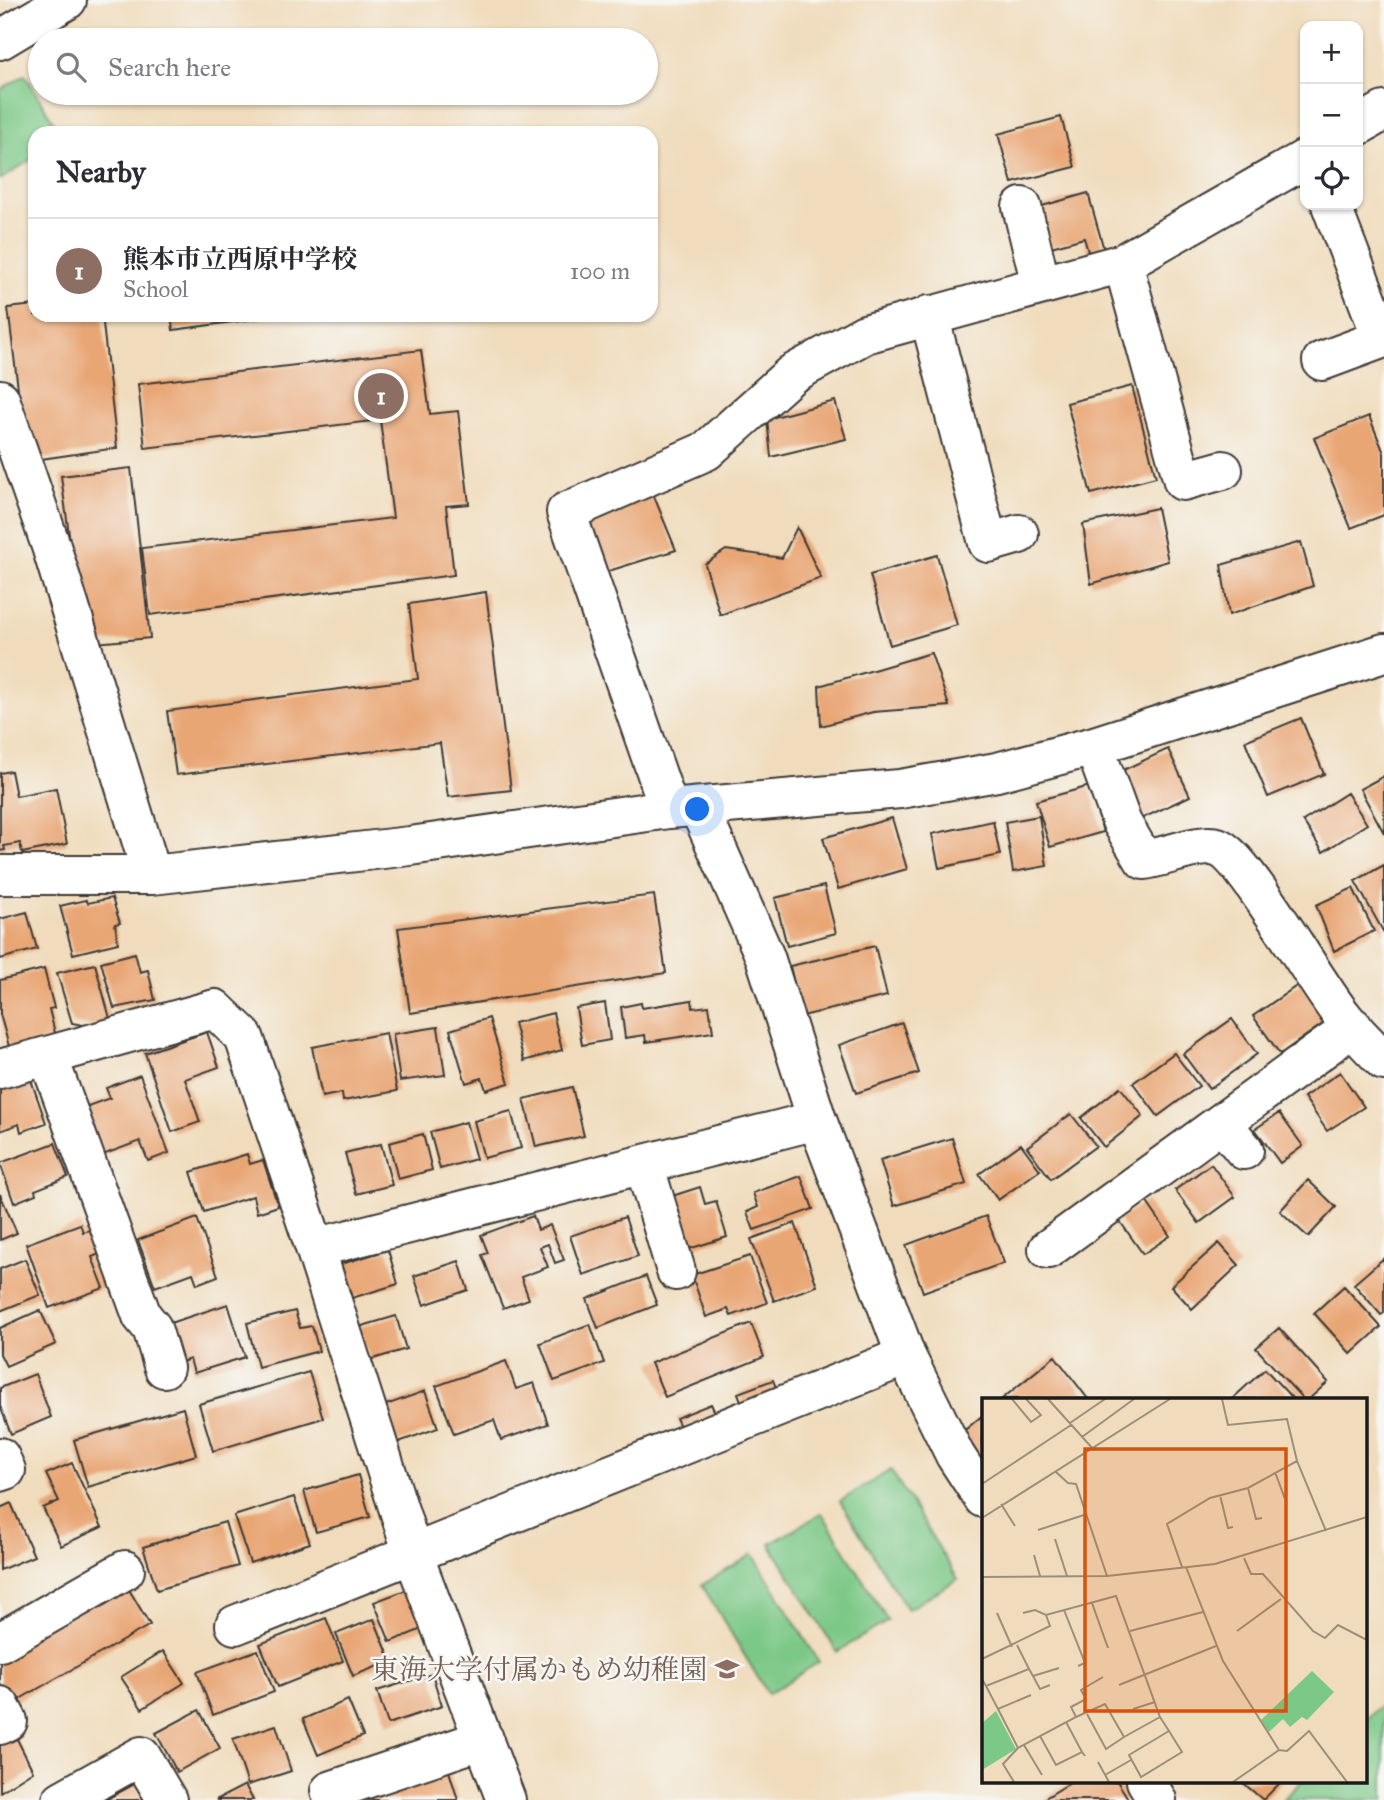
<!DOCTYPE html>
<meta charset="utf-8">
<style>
:root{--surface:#fff;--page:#f2f2f3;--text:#2b2b33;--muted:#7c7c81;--line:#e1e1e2;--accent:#c8321e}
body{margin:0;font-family:"IM FELL Great Primer","Noto Serif JP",serif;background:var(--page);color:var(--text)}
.controls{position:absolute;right:21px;top:21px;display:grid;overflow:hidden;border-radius:14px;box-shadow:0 2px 5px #0004}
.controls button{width:63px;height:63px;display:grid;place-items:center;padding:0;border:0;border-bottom:2px solid var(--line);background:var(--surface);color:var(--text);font:35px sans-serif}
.you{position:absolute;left:698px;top:810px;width:24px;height:24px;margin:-18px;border:5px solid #fff;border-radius:50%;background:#1a73e8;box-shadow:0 0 0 10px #1a73e833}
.badge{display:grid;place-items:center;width:46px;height:46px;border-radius:50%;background:var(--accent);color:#fff;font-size:23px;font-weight:700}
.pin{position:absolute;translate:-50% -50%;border:4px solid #fff;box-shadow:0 2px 7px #0006}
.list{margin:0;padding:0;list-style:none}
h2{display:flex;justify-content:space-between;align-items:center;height:91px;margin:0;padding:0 28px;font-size:30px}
h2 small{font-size:23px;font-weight:400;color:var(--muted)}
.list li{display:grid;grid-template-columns:46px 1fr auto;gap:21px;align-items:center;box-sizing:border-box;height:105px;padding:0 28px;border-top:2px solid var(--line)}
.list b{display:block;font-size:26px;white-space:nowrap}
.list p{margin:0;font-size:23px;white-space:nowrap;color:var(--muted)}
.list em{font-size:23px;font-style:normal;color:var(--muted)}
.icon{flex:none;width:38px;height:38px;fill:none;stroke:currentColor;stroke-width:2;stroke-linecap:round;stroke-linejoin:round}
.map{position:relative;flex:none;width:1384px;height:1800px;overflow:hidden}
.search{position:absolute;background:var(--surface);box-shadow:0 2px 5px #0004;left:28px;top:28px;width:630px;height:77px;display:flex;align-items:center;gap:18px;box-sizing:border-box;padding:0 24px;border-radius:38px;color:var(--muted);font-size:26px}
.panel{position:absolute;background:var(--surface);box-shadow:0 2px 5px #0004;left:28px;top:126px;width:630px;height:196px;border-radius:21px}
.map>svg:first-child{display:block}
.green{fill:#7cc886;stroke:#4c7251;stroke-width:2}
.building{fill:#e9a674}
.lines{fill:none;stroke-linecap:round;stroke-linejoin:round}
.minor-casing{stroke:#3c3934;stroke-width:42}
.minor{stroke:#fff;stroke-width:38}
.labels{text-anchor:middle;stroke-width:5;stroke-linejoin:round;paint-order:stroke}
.education-label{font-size:28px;fill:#785e54;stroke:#f6f6f2;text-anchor:end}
.inset-road{fill:none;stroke:#9b8f7c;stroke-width:2}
.view{fill:#d4530e;fill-opacity:0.15;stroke:#d4530e;stroke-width:3.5}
.inset-edge{fill:none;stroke:#1c1c1c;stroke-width:3.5}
</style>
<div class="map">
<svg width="1384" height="1800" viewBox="0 0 1384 1800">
<rect width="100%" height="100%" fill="#f6f6f2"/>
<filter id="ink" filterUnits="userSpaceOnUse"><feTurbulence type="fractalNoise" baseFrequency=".0143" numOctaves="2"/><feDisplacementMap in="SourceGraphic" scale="14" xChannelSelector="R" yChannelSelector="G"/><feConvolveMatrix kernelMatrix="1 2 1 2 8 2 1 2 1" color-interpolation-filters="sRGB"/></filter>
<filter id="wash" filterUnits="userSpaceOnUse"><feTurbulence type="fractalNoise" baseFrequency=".00686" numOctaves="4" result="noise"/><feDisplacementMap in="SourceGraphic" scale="28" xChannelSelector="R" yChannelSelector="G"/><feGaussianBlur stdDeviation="1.57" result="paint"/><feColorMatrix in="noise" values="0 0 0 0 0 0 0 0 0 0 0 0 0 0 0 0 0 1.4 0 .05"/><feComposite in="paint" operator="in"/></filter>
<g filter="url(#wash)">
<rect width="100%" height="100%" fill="#f0dcbc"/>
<path class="green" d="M25,75L60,133H35V157L0,180V90Z
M891,1470L958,1579L907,1610L840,1501Z
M822,1513L888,1621L837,1652L770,1544Z
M753,1554L819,1662L768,1694L702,1585Z
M1384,1702V1800H1282L1302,1781H1365V1720Z"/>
<g id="blocks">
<path class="building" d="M1061,117L1075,167L1012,183L998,134Z
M1088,193L1105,253L1090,258L1084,238L1040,250L1028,210Z
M35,305V315H102L117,448L27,461L8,308Z
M171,315H269V317L173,330Z
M421,350L430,414L458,411L469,504L446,506L454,575L150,615L142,548L393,518L380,420L145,448L138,384Z
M1132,386L1156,477L1091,494L1067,403Z
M835,401L846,439L771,457L767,419Z
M1369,416L1384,453V515L1351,528L1314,438Z
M131,468L150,638L84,644L61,476Z
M651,489L676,550L596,575L580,518Z
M1157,508L1168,561L1091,584L1083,524Z
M797,527L821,578L720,615L705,564L726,550L782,558Z
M1301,542L1313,586L1229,615L1221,565Z
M937,555L957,625L890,645L870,575Z
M486,592L511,790L448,797L440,743L176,775L167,711L418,679L409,604Z
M931,653L949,706L873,712L821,726L819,686Z
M1301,718L1324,774L1268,797L1245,741Z
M1168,749L1190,796L1141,819L1119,772Z
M11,771L16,796L56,788L67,844L22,853L20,843L4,846L5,850L0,851V773Z
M1384,776V833L1360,789Z
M1090,786L1103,832L1050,847L1036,801Z
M1347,793L1367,824L1323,852L1303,821Z
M1039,816L1047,866L1013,872L1005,822Z
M892,818L907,869L838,889L823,838Z
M993,821L1000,855L939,868L932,834Z
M1384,865V933L1355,881Z
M824,886L836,933L787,946L775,898Z
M1353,888L1374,931L1334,951L1316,905Z
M654,895L666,973L410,1013L398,928Z
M112,898L120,923L115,924L118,943L73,954L60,906L86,900L88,903Z
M27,912L37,949L0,959V919Z
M875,946L887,996L802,1016L790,966Z
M135,953L140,972L148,970L155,1000L114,1008L101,962Z
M95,964L111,1022L93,1027L72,1023L57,973Z
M44,969L54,1008L49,1009L56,1037L10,1050L0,1014V980Z
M1301,983L1327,1021L1280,1054L1253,1016Z
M692,1000L693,1008L709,1006L713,1032L646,1042L645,1035L625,1038L621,1007L641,1003L642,1008Z
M605,1003L610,1040L582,1045L576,1008Z
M553,1013L562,1050L524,1061L514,1023Z
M489,1018L509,1083L486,1090L482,1078L466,1083L450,1030Z
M1232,1019L1257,1054L1209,1089L1183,1054Z
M902,1023L919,1073L856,1093L839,1045Z
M438,1027L445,1075L400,1081L393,1034Z
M207,1032L219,1067L185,1079L200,1122L172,1132L145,1053Z
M386,1033L397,1091L343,1101L342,1093L322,1097L312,1047Z
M1174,1053L1199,1086L1158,1116L1133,1083Z
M1340,1072L1364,1107L1327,1131L1304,1097Z
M140,1075L169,1153L148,1161L140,1141L100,1156L82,1108L110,1098L106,1088Z
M30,1077L46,1123L21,1132L19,1124L0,1131V1088Z
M572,1087L584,1136L536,1147L524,1099Z
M1120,1087L1143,1116L1104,1147L1081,1118Z
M511,1111L521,1148L484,1158L474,1121Z
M1279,1113L1303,1146L1280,1163L1255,1129Z
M1071,1114L1096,1146L1051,1179L1027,1147Z
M466,1122L476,1159L440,1169L430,1132Z
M423,1134L432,1170L398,1179L389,1143Z
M952,1138L966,1184L894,1206L880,1160Z
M55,1143L68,1177L35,1190L36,1194L14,1203L0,1163Z
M381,1144L392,1185L356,1194L345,1153Z
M1021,1144L1040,1170L998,1200L979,1174Z
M247,1154L250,1164L263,1160L278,1206L257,1213L253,1196L204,1212L191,1172Z
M1211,1164L1235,1197L1199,1223L1175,1190Z
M801,1176L813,1209L754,1230L747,1212L758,1207L753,1193Z
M1308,1180L1336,1207L1308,1237L1280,1211Z
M700,1187L705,1204L716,1201L727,1237L679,1252L663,1199Z
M0,1194L17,1233L0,1240Z
M1146,1201L1170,1236L1143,1254L1119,1220Z
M533,1216L538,1230L550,1225L564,1260L555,1263L548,1244L540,1247L548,1267L521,1277L529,1299L503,1308L482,1255L488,1253L481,1235Z
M986,1216L1004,1263L923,1292L906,1245Z
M625,1217L638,1256L583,1275L570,1236Z
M197,1218L218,1276L197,1284L193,1273L155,1287L138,1240Z
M795,1223L817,1286L774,1301L751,1239Z
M80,1224L83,1232L93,1229L102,1253L92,1257L104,1288L49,1308L26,1244Z
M1219,1243L1239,1265L1192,1309L1171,1286Z
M388,1250L398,1284L352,1298L341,1264Z
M750,1256L767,1303L731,1316L728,1309L706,1317L692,1275Z
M1384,1258V1313L1381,1315L1354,1284Z
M25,1259L40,1295L0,1311V1269Z
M459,1261L468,1290L424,1305L414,1276Z
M646,1276L657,1305L598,1328L587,1299Z
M1344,1286L1381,1327L1351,1354L1314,1313Z
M228,1304L245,1357L194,1373L190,1359L173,1365L167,1324Z
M40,1310L56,1344L6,1366L0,1354V1328Z
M295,1311L300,1328L312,1326L319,1351L258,1367L247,1323Z
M396,1316L406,1349L370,1360L359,1327Z
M751,1323L764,1357L665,1397L651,1363Z
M590,1324L604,1363L554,1381L540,1343Z
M1279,1328L1328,1382L1309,1399H1303L1256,1348Z
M1055,1356L1088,1399H1002Z
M506,1361L516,1389L534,1383L548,1424L501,1440L494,1420L454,1434L436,1386Z
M1265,1369L1293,1399H1232Z
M309,1372L323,1418L213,1451L199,1404Z
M35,1374L51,1417L11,1434L0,1406V1388Z
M773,1380L778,1393L743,1406L738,1393Z
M425,1391L438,1428L385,1447L372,1410Z
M711,1404L717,1417L682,1431L676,1418Z
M183,1408L196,1455L88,1487L74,1440Z
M983,1415V1478L959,1435Z
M72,1463L102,1527L61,1546L43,1508L59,1501L46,1474Z
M358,1475L370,1517L316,1532L304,1491Z
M294,1497L310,1543L250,1563L234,1516Z
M11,1503L34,1556L0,1570V1508Z
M225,1522L238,1566L157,1590L143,1547Z
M124,1581L150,1625L11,1704L0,1684V1652Z
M411,1588L427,1627L390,1642L374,1602Z
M326,1618L343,1661L278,1687L260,1644Z
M374,1619L391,1661L353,1676L336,1634Z
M258,1650L274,1692L213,1715L197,1672Z
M163,1651L184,1683L142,1709L121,1677Z
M432,1674L442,1706L388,1724L377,1691Z
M348,1700L363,1736L318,1755L303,1719Z
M199,1710L220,1748L177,1772L156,1733Z
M276,1725L291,1771L248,1785L233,1739Z
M14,1733L33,1771L0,1792V1741Z
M448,1768L458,1800H357Z
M140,1781L150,1800H105Z
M1073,1781H1117L1129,1800H1042Z
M1241,1781H1282L1263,1800Z
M245,1785L253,1800H216Z"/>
</g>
</g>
<g filter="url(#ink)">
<use href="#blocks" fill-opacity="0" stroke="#3c3934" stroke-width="2"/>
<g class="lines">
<g class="minor-casing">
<path id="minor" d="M0,40L67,0
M1358,126L1384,111
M1331,205L1382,338
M1022,207L1041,285
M1123,263L1183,481L1223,470
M929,315L988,543L1019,534
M1322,361L1384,338
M0,399L51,546L152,875
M1094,746L1122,823L1144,860C1163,858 1200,842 1217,847C1244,855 1319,989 1344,1018C1356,1033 1371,1047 1384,1061
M699,808L765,957L817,1120L906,1356L955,1455L983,1498
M669,809L566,512L706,451L792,374L865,334L1123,263L1305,159
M0,875H152L410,846L669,809L900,789L997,772L1094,746L1384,653
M48,1056L142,1316L152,1328L164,1368
M0,1069L215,1009L244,1037L315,1248L413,1554L506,1800
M1222,1123L1244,1150
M644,1164L676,1271
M315,1248L817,1120
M1048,1249L1353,1027
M0,1457L6,1470L0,1472
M235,1625L906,1356
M0,1642L125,1570
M0,1706L8,1721L0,1725
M1146,1781L1157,1800
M330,1791L484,1739
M62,1800L141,1756L167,1800"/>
</g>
<use href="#minor" class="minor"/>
</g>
</g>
<defs>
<g id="school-bare" transform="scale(1.89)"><path d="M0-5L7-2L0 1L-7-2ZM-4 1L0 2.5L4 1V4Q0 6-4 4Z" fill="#8d6e63" stroke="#f6f6f2" stroke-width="2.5" paint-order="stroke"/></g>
</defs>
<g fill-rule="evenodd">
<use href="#school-bare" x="727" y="1669"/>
</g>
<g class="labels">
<g class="education-label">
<text x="707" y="1679">東海大学付属かもめ幼稚園</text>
</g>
</g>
<g transform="translate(982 1398)">
<rect width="385" height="385" fill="#f0dcbc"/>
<path d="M330,273L352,294L325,322L320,319L308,329L301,321L287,334L279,322ZM14,313L34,351L0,372V325Z" fill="#7cc886"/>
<path class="inset-road" d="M30,1L49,24L59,17L44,1M66,1L112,52M240,1L246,27L305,21L315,63L344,133M88,25L123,1M100,39L152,1M74,74L86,85L94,86L125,178M293,74L303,101M0,86L89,27M266,90L274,121L280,120M238,97L246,130L251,129M19,106L33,128M0,120L188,1M56,132L105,116M73,141L85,178M52,157L58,178M262,160L269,176H281L331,233L343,240L356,227L385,242M200,169L185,126L228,100L266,90L315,63M204,169L241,263L297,352L305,353L327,333L365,384M0,179L125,178L233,166L385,119M110,205L126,250M82,212L103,265L96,268M15,215L30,249M41,215L53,212L64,217L134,198L178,319L187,333L200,354L159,379L147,357L187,333M148,233L221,214M255,233L299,201M0,261L68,228L64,217M47,271L51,278L77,270M51,278L58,291L68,287M0,281L4,288L47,271L35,247M137,287L234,248M4,288L16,311L49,297M16,311L36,350L94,319L89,309L104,301L99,292L121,279M151,311L173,304M94,319L123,306L142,339L124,351L105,316M84,324L100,354M58,338L74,367L100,354L103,358M142,339L178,319M42,347L60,377M116,364L127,384M123,377L149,362M32,384L21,366L36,350M251,384L297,352"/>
<path class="view" d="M103,51H304V313H103Z"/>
<rect width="385" height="385" class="inset-edge"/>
</g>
</svg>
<div class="controls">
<button>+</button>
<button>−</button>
<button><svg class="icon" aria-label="locate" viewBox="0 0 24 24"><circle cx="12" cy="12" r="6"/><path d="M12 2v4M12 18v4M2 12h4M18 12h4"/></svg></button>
</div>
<div class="you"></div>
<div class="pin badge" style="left:381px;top:396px;background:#8d6e63">1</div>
<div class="search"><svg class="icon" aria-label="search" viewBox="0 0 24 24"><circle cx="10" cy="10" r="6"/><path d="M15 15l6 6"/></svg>Search here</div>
<section class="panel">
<h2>Nearby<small></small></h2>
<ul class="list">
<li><span class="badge" style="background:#8d6e63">1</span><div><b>熊本市立西原中学校</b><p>School</p></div><em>100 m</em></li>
</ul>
</section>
</div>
